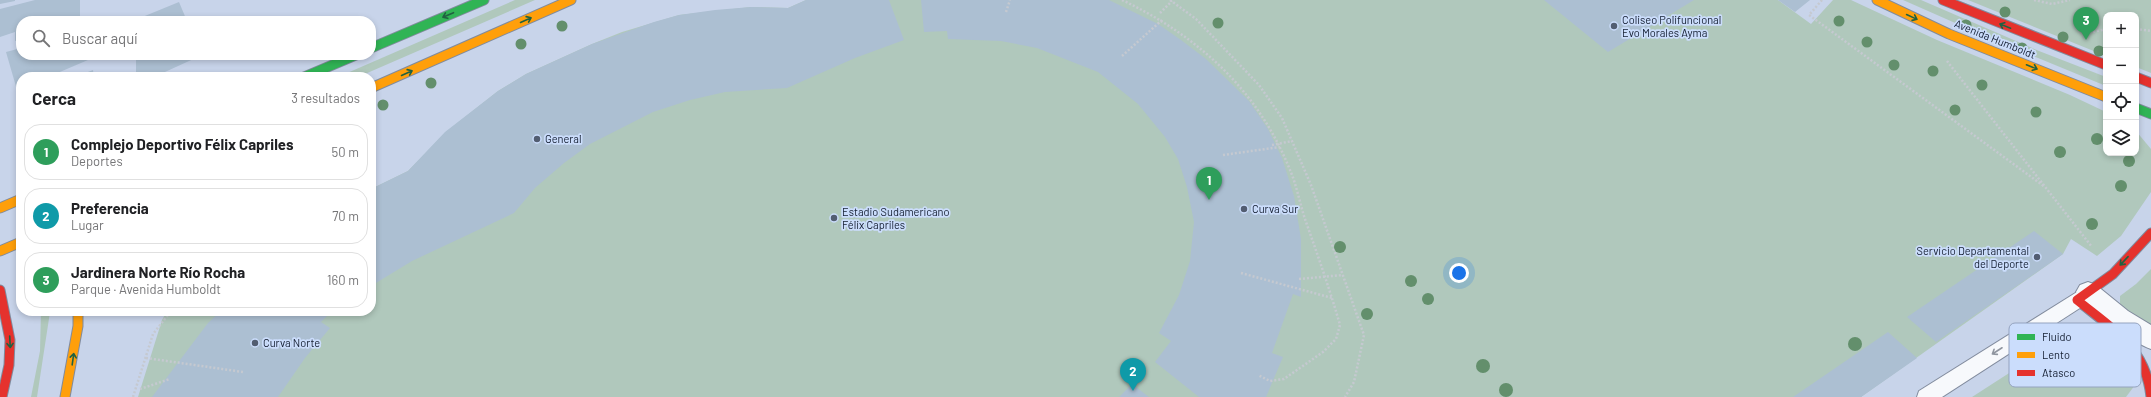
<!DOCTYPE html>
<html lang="es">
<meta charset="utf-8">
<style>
:root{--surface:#fff;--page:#f6f6f6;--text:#202124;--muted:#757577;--line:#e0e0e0;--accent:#525d71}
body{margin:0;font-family:Barlow,sans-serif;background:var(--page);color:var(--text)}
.controls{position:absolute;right:12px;top:12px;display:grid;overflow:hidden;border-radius:8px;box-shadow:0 2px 6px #0003}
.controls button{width:36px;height:36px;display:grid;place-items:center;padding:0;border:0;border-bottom:1px solid var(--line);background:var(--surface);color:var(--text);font:20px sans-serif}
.you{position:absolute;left:1459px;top:273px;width:14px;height:14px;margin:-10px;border:3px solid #fff;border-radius:50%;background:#1a73e8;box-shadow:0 0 0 6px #1a73e833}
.badge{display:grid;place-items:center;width:26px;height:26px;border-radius:50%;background:var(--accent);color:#fff;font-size:13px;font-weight:700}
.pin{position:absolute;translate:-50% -33px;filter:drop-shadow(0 1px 2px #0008)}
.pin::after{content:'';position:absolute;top:21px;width:14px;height:12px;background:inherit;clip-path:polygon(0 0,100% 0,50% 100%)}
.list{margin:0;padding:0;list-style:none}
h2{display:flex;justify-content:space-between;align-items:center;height:52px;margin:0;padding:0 16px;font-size:17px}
h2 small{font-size:13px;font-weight:400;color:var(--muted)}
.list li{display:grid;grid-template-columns:26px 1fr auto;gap:12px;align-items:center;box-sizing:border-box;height:56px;margin:0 8px 8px;padding:0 8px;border:1px solid var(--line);border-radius:16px}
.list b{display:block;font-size:15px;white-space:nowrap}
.list p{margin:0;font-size:13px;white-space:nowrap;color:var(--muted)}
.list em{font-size:13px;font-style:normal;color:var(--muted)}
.icon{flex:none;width:22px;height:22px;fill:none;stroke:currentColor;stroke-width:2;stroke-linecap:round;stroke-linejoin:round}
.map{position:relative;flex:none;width:2151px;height:397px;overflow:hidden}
.search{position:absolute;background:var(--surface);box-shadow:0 2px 6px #0003;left:16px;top:16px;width:360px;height:44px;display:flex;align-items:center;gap:10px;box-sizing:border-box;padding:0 14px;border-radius:16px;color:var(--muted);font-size:15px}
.panel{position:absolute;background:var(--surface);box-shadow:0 2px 6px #0003;left:16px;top:72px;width:360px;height:244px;border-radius:16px}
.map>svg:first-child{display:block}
.green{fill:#b0c8bc}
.building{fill:#acbfd2}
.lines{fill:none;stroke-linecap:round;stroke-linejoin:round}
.lane-casing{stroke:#818b9d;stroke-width:2}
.street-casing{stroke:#818b9d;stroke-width:2}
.fast-casing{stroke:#818b9d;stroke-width:11}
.slow-casing{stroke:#818b9d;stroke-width:11}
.jam-casing{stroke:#818b9d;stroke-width:11}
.path{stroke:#c5c9d0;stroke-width:2.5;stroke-dasharray:2 2;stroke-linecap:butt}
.lane{fill:#f7f9fc;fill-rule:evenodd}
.street{fill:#f7f9fc;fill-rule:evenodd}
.fast{stroke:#30b455;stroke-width:9}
.slow{stroke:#ff9f0a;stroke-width:9}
.jam{stroke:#e5322d;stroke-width:9}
.path-bridge{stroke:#c5c9d0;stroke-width:2.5;stroke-dasharray:2 2;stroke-linecap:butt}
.tree{fill:#638f6c}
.oneway{stroke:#206141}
.oneway2{stroke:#9096a0}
.poi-dot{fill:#525d71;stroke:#cbddfc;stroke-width:1.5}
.labels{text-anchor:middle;stroke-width:3.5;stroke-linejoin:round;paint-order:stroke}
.poi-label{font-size:11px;fill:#131d30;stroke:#cbddfc;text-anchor:start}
.street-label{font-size:11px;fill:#131d30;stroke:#cbddfc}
.key{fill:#cbddfc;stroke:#94a3bf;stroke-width:1}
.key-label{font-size:11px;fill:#131d30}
</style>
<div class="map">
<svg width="2151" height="397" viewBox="0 0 2151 397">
<rect width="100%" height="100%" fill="#c8d4ea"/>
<path class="green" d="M515,0H535L358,77H338Z
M806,0H1778L1811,24L1833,0H1851L1937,40L2070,95L2106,112V153H2136V131L2151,149V192L2121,236L2097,256L2071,239L2063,254L1861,397H138L162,320L167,311H371V189L408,171L446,132L498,91L526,74L592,44L622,32L679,15L751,7L788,8Z
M1903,0H1921L2039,51L2106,77V86L1987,37Z
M1968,0H2151V73L2136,67V15H2106V56Z
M2151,269V330L2120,304V296L2136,284Z
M41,311L50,312L37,397H31L40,351Z
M2087,323L2133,367L2138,381L2126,397H1972Z"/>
<path class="building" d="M0,0H15V1L0,4Z
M35,0H80V21H21V40L15,41V32L0,37V9Z
M806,0H889L904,40L855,58L787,88L725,92L690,100L653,112L590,144L564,163L535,188L514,213L412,261L371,286V189L408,171L445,132L498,91L526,74L592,44L654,22L679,15L715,10L751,7L788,8Z
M921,0H1109L1158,24L1181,40L1206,59L1249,101L1268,129L1282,158L1294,196L1301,239V297L1293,294L1272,353L1283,357L1266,397H1199L1155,362L1171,341L1159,333L1179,295L1190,261L1194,222L1187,187L1178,159L1165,137L1138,104L1098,72L1037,48L1001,41L948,39L947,31L924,32Z
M1544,0H1694L1608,52Z
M1778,0H1810L1795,12Z
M179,2L187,21H135V20Z
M21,48V55H88V60L48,77H21V89L17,90L6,52Z
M136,55H200V56L154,77H136Z
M93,70L94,77H75Z
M2034,231L2063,254L1936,342L1907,317Z
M221,311H332L321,322L330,328L305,358L278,397H152L208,323Z
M1888,332L1917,358L1861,397H1793Z
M1132,384L1149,397H1119Z"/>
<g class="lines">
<g class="lane-casing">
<path id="lane" d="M2077,292L2083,294L2086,300L2083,306L1942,397H1917L1919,391Z"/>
</g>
<g class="street-casing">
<path id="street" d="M2088,282L2096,285L2128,311L2151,325V349C2132,342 2085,310 2076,292L2080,285Z"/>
</g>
<g class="fast-casing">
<path id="fast" d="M371,48L484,0
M304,77L356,55
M2136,108L2151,114"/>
</g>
<g class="slow-casing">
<path id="slow" d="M1877,0L1949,34L2106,97
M371,88L571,0
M0,208L21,199
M0,251L21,242
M65,397L78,326V311"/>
</g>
<g class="jam-casing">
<path id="jam" d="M1943,0L2106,65
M2136,77L2151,83
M2151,233L2113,274L2077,300C2113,329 2146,348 2151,397
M0,290L10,340L9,365L2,397"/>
</g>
<path class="path" d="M1170,0L1196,19L1259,85L1282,118L1311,185L1364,335L1354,382L1345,397
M1822,0L1809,15L2045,187
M2034,0L2052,4L2070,0
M1006,12L1010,0
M1160,13L1172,1
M2136,29L2151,31
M2093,32L2106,29
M1122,56L1162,20
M1947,61L2092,247
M1272,145L1292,141
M1223,155L1280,147
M1299,279L1343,275
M140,389L170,379
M133,397L153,334L171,311"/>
<use href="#lane" class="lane"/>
<use href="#street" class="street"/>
<use href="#fast" class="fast"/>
<use href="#slow" class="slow"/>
<use href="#jam" class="jam"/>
<path class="path-bridge" d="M1122,0C1198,36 1258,90 1290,170C1297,186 1300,205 1306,222C1318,256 1330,290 1340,325L1336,339L1323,352L1284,379L1270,381L1258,375
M1241,273L1332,298
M146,358L243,372"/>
</g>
<g class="tree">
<circle cx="2005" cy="12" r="5.5"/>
<circle cx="1839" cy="21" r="5.5"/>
<circle cx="1218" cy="23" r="5.5"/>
<circle cx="1966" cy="25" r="5.5"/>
<circle cx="562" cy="26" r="5.5"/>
<circle cx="2063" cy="37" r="5.5"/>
<circle cx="1867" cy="42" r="5.5"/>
<circle cx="521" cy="44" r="5.5"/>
<circle cx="2022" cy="48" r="5.5"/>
<circle cx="2099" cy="51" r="5.5"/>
<circle cx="1894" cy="65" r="5.5"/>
<circle cx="1933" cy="71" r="5.5"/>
<circle cx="431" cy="83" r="5.5"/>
<circle cx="1982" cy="85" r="5.5"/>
<circle cx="383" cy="105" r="5.5"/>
<circle cx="1955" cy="110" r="5.5"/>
<circle cx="2036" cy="112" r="5.5"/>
<circle cx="2097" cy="139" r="6"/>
<circle cx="2060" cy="152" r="6"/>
<circle cx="2129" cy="161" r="6"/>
<circle cx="2121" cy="186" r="6"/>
<circle cx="2092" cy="224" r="6"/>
<circle cx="1340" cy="247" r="6"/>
<circle cx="1411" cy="281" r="6"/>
<circle cx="1428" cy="299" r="6"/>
<circle cx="1367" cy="314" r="6"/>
<circle cx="1855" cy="344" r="7"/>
<circle cx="1483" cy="366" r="7"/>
<circle cx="1506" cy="390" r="7"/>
</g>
<defs><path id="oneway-shaft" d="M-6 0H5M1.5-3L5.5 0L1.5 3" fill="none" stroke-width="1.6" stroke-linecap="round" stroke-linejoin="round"/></defs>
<g class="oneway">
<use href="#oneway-shaft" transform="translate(448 15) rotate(157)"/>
<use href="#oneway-shaft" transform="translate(1912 17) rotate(25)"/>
<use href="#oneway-shaft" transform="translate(526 20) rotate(-24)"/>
<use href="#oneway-shaft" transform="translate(2005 26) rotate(-158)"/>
<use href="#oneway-shaft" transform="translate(2032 67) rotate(22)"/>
<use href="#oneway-shaft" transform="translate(407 73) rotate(-24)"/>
<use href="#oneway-shaft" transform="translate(2124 261) rotate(133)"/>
<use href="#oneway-shaft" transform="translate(10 342) rotate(87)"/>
<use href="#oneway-shaft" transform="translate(73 359) rotate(-82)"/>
</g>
<use class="oneway2" href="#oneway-shaft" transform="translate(1997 351) rotate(147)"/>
<g class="poi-dot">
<circle cx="1614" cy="26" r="4"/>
<circle cx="537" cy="139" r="4"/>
<circle cx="1244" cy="209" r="4"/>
<circle cx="834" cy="218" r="4"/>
<circle cx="2037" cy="257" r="4"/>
<circle cx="255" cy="343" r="4"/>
</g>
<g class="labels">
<g class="poi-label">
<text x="1622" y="24">Coliseo Polifuncional<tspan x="1622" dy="13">Evo Morales Ayma</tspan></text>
<text x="545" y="143">General</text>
<text x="1252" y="213">Curva Sur</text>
<text x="842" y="216">Estadio Sudamericano<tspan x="842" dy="13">Félix Capriles</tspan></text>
<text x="2029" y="255" text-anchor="end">Servicio Departamental<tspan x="2029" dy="13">del Deporte</tspan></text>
<text x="263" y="347">Curva Norte</text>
</g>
<g class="street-label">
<text transform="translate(1995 39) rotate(22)" y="4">Avenida Humboldt</text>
</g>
</g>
<rect x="2009" y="323" width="132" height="64" rx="6" class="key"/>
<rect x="2017" y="334" width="18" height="6" fill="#30b455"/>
<rect x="2017" y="352" width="18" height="6" fill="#ff9f0a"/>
<rect x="2017" y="370" width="18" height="6" fill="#e5322d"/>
<g class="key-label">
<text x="2042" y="341">Fluido</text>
<text x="2042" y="359">Lento</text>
<text x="2042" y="377">Atasco</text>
</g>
</svg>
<div class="controls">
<button>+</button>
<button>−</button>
<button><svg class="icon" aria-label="locate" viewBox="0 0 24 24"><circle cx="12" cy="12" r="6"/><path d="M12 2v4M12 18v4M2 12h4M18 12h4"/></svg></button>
<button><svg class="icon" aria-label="layers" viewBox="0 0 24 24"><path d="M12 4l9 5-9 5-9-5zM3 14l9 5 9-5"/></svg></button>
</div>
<div class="you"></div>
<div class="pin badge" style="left:1209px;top:200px;background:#2e9e5b">1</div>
<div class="pin badge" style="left:1133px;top:391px;background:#0f9aa8">2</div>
<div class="pin badge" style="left:2086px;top:40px;background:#2e9e5b">3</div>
<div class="search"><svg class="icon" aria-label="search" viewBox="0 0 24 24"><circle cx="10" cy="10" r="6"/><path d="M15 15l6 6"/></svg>Buscar aquí</div>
<section class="panel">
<h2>Cerca<small>3 resultados</small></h2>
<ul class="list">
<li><span class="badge" style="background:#2e9e5b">1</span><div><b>Complejo Deportivo Félix Capriles</b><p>Deportes</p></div><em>50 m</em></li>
<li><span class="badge" style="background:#0f9aa8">2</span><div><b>Preferencia</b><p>Lugar</p></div><em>70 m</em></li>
<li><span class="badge" style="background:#2e9e5b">3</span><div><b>Jardinera Norte Río Rocha</b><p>Parque · Avenida Humboldt</p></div><em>160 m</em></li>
</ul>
</section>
</div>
